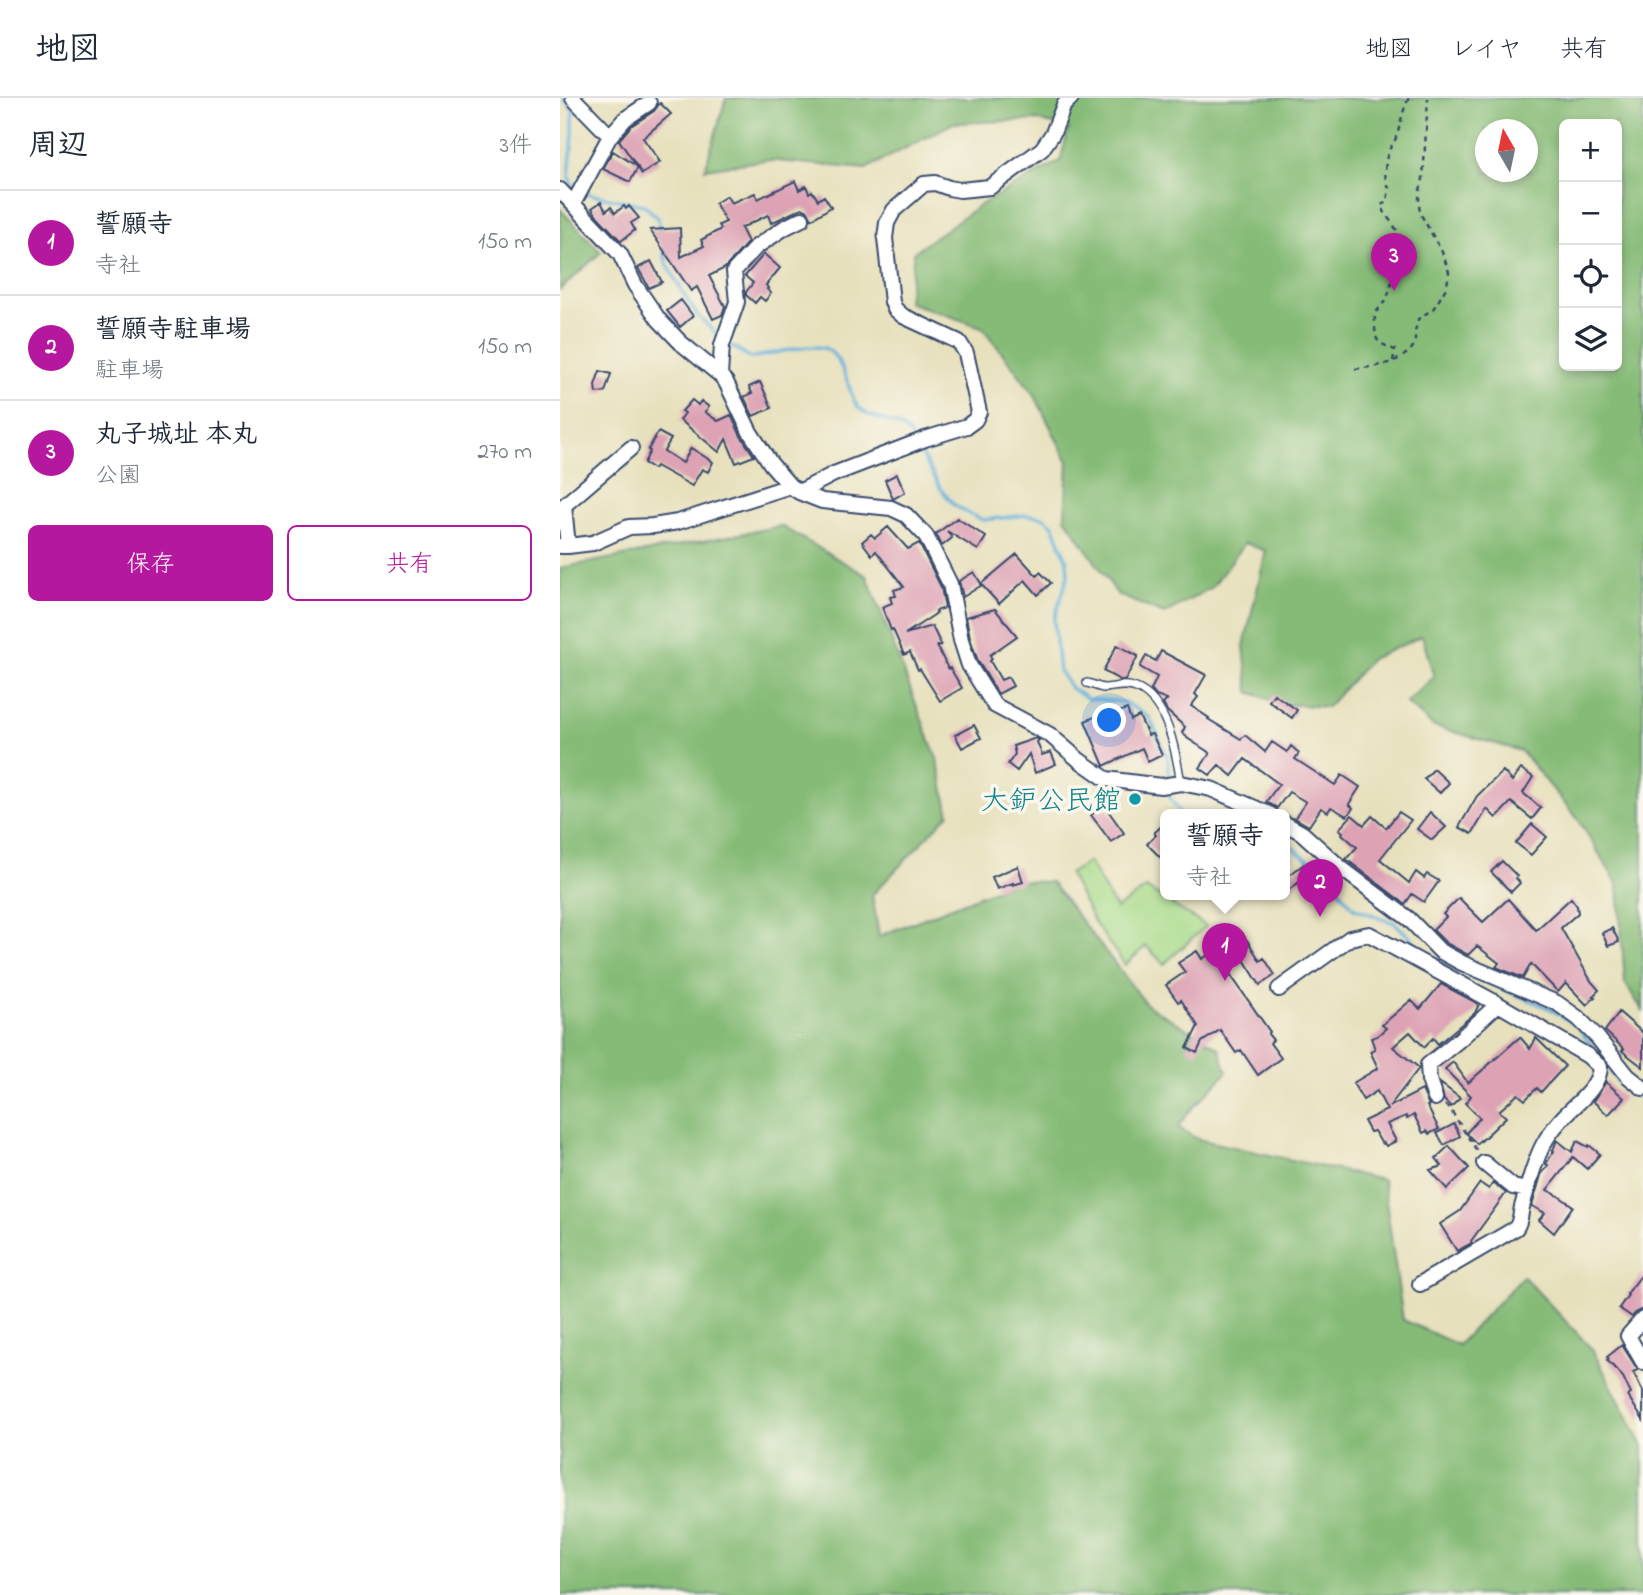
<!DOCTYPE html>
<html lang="ja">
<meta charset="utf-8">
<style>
:root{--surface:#fff;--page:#f6f6f7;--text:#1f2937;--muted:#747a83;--line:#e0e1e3;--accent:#b5179e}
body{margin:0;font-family:"Indie Flower","Klee One",sans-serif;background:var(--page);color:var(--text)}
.controls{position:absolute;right:21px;top:21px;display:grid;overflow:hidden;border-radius:10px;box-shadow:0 4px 10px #0003}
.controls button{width:63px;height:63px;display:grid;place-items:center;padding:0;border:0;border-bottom:2px solid var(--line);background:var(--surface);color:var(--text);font:35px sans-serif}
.compass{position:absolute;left:915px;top:21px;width:63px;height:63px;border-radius:50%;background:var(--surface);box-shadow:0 4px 10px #0003;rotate:351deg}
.you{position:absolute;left:550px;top:623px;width:24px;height:24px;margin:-18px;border:5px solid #fff;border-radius:50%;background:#1a73e8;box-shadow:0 0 0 10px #1a73e833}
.badge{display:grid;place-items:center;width:46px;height:46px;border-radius:50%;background:var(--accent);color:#fff;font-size:23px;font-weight:700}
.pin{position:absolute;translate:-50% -58px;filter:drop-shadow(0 2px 4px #0008)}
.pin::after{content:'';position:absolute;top:37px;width:24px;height:21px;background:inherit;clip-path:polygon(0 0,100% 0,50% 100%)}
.popup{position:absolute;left:600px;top:711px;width:130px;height:91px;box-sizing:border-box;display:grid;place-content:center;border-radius:10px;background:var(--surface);filter:drop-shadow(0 2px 5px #0005);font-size:23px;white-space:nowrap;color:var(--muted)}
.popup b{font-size:26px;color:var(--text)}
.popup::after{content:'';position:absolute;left:50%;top:100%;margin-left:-14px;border:14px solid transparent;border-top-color:var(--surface)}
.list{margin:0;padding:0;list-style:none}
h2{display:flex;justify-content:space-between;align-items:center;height:91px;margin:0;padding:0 28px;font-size:30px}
h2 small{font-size:23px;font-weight:400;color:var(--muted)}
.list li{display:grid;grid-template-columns:46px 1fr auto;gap:21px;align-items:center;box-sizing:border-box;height:105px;padding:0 28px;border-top:2px solid var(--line)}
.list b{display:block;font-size:26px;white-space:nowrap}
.list p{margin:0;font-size:23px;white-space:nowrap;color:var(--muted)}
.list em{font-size:23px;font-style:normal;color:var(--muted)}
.actions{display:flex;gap:14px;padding:21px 28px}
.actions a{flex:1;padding:16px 0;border:2px solid var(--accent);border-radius:10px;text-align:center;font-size:24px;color:var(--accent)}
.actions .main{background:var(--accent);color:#fff}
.icon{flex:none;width:38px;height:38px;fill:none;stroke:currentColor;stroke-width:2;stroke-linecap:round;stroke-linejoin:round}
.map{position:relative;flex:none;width:1083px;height:1497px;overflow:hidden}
header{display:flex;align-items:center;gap:42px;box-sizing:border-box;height:98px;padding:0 35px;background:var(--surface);border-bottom:2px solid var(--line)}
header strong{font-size:33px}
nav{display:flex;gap:38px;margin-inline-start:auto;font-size:24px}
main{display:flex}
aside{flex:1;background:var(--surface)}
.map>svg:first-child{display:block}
.green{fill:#a8db8b;stroke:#628574;stroke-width:2}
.forest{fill:#86bb77;stroke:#50756a;stroke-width:2;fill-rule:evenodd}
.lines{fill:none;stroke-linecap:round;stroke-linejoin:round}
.stream{stroke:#5eaed9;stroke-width:3.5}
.building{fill:#dda3b5}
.service-casing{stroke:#394a6c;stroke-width:10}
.minor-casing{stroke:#394a6c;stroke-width:18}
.path{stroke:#394a6c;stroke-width:2.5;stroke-dasharray:5 5;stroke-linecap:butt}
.service{stroke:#fff;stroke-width:7}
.minor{stroke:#fff;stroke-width:14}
.culture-dot{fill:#0f9aa8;stroke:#fbf7ec;stroke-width:2.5}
.labels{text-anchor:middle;stroke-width:7;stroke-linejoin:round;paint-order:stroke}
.culture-label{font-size:28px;fill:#0d838f;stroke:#fbf7ec;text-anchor:end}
</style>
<header>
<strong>地図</strong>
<nav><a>地図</a><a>レイヤ</a><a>共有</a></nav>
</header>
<main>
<aside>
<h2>周辺<small>3件</small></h2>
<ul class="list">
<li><span class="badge">1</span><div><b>誓願寺</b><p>寺社</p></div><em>150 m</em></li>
<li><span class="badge">2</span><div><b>誓願寺駐車場</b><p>駐車場</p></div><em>150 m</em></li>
<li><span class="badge">3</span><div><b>丸子城址 本丸</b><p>公園</p></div><em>270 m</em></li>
</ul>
<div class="actions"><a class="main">保存</a><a>共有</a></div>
</aside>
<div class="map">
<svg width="1083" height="1497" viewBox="0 0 1083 1497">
<rect width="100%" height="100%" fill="#fbf7ec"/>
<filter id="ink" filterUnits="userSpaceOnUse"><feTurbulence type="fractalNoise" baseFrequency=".0143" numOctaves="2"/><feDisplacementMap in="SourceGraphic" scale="14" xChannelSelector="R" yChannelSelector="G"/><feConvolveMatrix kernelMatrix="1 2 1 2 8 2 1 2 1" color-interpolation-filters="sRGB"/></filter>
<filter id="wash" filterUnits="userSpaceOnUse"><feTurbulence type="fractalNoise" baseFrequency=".00686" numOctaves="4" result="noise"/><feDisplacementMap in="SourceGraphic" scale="28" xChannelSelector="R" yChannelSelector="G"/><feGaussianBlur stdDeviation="1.57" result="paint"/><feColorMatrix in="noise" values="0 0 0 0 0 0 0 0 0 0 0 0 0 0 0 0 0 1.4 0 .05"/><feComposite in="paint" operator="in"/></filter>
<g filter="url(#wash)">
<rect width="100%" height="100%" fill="#e6e0bc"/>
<path class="green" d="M529,764L556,811L586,790L646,828L604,866L586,848L565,867L536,827L509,776Z"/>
<path class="forest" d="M166,0H1083V913L1065,885L1058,787L1018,721L961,653L873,628L846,604L874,579L862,538L811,561L767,609L723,606L689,594L684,548L706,453L685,445L652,489L604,516L558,497L505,420L508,364L474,296L422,229L348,204L354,154L420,107L500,63L509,30L477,22L393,25L306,71L206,62L145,71ZM1004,26H1057V268H1004ZM926,32H968V74H926Z
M0,111L41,154L0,192Z
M221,428L307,478L377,661L389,716L312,797L319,838L457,783L491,784L587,907L659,950L667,974L629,1014L618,1029L637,1041L823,1082L843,1222L898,1247L963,1178L1032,1251L1083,1348V1497H0V470Z"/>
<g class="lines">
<path class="stream" d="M3,0L13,12V35L9,79L15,92L16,93
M24,95L84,107L98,120L100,133
M103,148L106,164L126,200L138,218L161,240
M167,245L191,260C206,257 254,244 266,251C278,257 282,271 287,282C290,291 293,305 300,311C316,325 339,320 352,340
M358,350L381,391L394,407L409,416L423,422L467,417L483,419L493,427L507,463L508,478L494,522L499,573L512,591L528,601L564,604L589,619L608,660L609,683
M610,691V700L622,717
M724,743L763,773L794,810L835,825L873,862L991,911L1017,928L1064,991L1083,1001"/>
</g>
<g id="blocks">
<path class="building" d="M100,5L111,16L83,40L100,64L82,76L59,42L71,28L94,13Z
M53,53L78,69L70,84L43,71Z
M235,83L239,92L246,88L249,95L252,93L258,102L264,98L271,109L252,121L248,113L242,110L211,125L208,117L181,130L188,144L165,170L149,178L165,208L162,217L153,221L137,189L131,193L90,132L120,130L121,159L144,148L141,142L161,131L159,127L166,124L155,105L167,98L171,105L195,95L198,101Z
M41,104L46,113L51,109L55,115L64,108L66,111L69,108L79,120L71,125L75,132L61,143L38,119L32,110Z
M204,156L220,170L206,187L208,190L207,191L211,195L205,203L200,199L195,205L186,197V194L193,185L185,178Z
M91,163L102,184L89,190L78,170Z
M121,202L133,218L120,229L107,213Z
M40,273L51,276L45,294L36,295L35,287Z
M200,284L212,310L193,318L184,299L192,295L189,289Z
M132,302L138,307L141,303L149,309L145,314L158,323L171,317L181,338L194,358L176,365L166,341L159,354L120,322L125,315L122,313Z
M98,334L111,341L104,353L123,365L131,350L153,364L148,374L142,371L132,388L96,368L94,371L84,365L90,353L88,352Z
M337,376L345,394L333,401L325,382Z
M397,420L426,439L418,452L387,433L392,440L382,448L376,436Z
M328,429L348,451L359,445L381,489L385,510L376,513L377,515L345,536L372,528L381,547L377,548L388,571L390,570L402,590L380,603L360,571L358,572L350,554L344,557L333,531L331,532L322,509L332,505L330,499L336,498L334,492L344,489L316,453L312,457L302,444L311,436L315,440Z
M457,456L477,478L480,474L491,485L478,497L465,482L439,506L421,486Z
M414,474L422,487L403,499L399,483Z
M435,511L457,538L430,557L432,561L430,563L441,582L448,579L453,588L438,596L418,563L410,540L406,519Z
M557,547L578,558L565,582H560L543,573Z
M601,553L646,577L635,596L638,599L631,608L649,620L648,621L681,641L685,637L705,654L712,644L727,654L731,648L739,655L735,661L775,687L782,677L800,689L789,706L793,710L787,718L771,709L768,714L761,710L749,728L735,720L746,704L729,694L717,710L706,704L719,686L685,661L672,678L659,667L650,677L640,670L650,655L627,640V639L622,635L625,629L607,613L603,606L607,602L596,598L591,592L597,579L580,569L586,558L596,563Z
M714,596L737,612L732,620L709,603Z
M567,611L571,622L579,618L588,637L592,636L602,657L588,664L582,650L544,668L525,623L546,614L548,618Z
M414,627L421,640L402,650L395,637Z
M476,640L479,642L477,644L482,657L491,654L496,666L475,675L469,656L457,673L448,666L455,656L453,648Z
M874,671L889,685L880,695L864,681Z
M961,671L973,679L963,695L981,710L972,721L951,704L936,720L927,711L912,736L899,729L917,698L943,673L952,683Z
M544,707L564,735L551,744L531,717Z
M839,714L851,722L820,761L849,785L856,774L864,780L867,776L879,783L864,804L852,796L845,806L786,761L797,749L782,736L783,734L779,731L792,717L804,727L812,718L826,730Z
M870,714L886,729L872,742L857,731Z
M606,724V765L587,746L596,737L594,735Z
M972,726L987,739L971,757L956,745Z
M942,763L957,778L956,780L960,785L951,794L931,774Z
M744,766L752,775L724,795V781Z
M458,768L463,784L453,787V785L437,791L432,779Z
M899,800L923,824L948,801L976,832L1011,800L1017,808L1018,815L1001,830L1031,883L1039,892L1033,898L1035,899L1027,907L1006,885L998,894L971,866L963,880L936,869L939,865L917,848L908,857L886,845L873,832L886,819L883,816Z
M1052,830L1059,844L1048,848L1042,835Z
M687,842L700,863L704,860L715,877L700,887L676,849Z
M637,853L642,861L654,853L710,934L708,936L713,942L710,945L721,960L698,977L681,952L676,955L660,932L642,944L637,955L627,950L638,928L621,902L618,904L606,887L625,874L618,865Z
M881,886L919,906L915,915L878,946L873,940L864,949L850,934L833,949L858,969L859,970L829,1009L862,992L869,1007L867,1008L879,1031L869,1036L867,1033L863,1035L854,1017L847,1021L846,1018L827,1026L836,1043L826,1048L824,1045L822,1046L814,1033L810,1034L804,1023L827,1012L826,1010L817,993L803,1002L793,985L818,970L810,953L815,951L811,940L817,938L826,930L822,927L851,902L860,911Z
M1059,914L1083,935V969L1062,953L1064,951L1045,933Z
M960,939L970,951L976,940L1005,968L981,994L977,990L965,1002L958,996L939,1013L946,1019L921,1043L920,1042L917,1046L906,1035L920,1020L905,1005L911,998L885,971L893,964L908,985Z
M1046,984L1064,1000L1048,1017L1033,1003Z
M880,985L900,1000L891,1009L884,1002Z
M894,1026L900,1038L884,1047L877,1035Z
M997,1042L1012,1054L1017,1043L1028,1049L1029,1047L1040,1056L1027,1071L1013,1059L987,1092L997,1097L1013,1108L994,1135L979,1122L985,1115L972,1108L981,1077L988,1067L986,1066L994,1053L993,1052Z
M889,1048L909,1070L887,1091L870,1072L882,1068L876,1060Z
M920,1085L929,1091L933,1085L946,1095L911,1143L912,1145L897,1153L880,1126L900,1113Z
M1083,1175V1211L1076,1214L1072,1219L1059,1210L1068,1197L1067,1196Z
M1062,1247L1078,1272L1073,1274L1083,1293V1322L1068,1298L1071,1296L1063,1279L1047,1262L1049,1261L1047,1259Z"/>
</g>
</g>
<g filter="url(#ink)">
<use href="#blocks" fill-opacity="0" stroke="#394a6c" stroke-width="2"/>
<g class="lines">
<g class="service-casing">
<path id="service" d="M527,585C532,586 538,589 543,590C554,590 564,585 576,590C608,603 616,655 621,685"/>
</g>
<g class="minor-casing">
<path id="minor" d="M13,0L50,38
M0,92L60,156L75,187L99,222L121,245L160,277L166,284L190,334L211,366L230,388L239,394L262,403L331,410L346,417L366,438L390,486L401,542L409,567L434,607L490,637L519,662L546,681L601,688L621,685L651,691L711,717
M13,106L50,38L65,21L89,5
M160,277L162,247L177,204L174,173L196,149L224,130L242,121
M239,394L274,376L365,341L407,328L415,322L419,314L406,255L399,244L343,218L335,211L332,204L325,140L327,125L334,112L364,86L375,85L389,90L400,92L430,89L482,51L493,35L504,7L511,0
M4,408L8,448
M0,411L71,350
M0,448H8L33,445L69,429L93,428L118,424L230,388
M724,725L742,735L781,770L849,821L880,853L902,865L997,905L1018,920L1037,939L1068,978L1083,990
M719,891L790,840L809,836L938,906L1028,958L1040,969C1039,992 1012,1008 999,1024C993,1031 987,1039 983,1047C973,1066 968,1088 962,1109C960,1117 961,1123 956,1130L860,1186
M875,1000L869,982L868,967L899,942L938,906
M924,1065L953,1089L967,1092
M1083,1221L1068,1238L1083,1264"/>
</g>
<path class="path" d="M833,263L835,252C817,244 815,245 815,225C815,219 814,220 816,215C819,210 823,206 826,202C831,192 832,180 835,170C837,164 843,158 843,150C843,134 826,121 821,107L827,104L829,90C823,81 825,62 829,52C832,46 832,49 835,42C841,28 841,15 849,0
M795,271C818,268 842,266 855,246V234L858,221L873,211L879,202L887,188L889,174L882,154L860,115L859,106V96L863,81L868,0
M885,1007L890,1011L917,1053"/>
<use href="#service" class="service"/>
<use href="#minor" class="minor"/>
</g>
</g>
<circle class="culture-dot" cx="575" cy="701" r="7"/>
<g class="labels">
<g class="culture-label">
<text x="561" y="711">大鈩公民館</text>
</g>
</g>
</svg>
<div class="controls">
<button>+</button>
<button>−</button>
<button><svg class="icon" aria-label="locate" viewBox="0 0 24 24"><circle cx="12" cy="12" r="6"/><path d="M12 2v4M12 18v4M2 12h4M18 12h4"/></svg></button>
<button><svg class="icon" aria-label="layers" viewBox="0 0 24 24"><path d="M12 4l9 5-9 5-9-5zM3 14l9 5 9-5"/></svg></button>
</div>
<svg class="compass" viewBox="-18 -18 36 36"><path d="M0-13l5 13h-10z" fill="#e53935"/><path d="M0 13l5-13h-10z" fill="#747a83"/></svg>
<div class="you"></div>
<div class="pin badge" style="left:665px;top:883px">1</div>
<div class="popup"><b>誓願寺</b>寺社</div>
<div class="pin badge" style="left:760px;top:819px">2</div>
<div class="pin badge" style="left:834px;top:193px">3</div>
</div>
</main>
